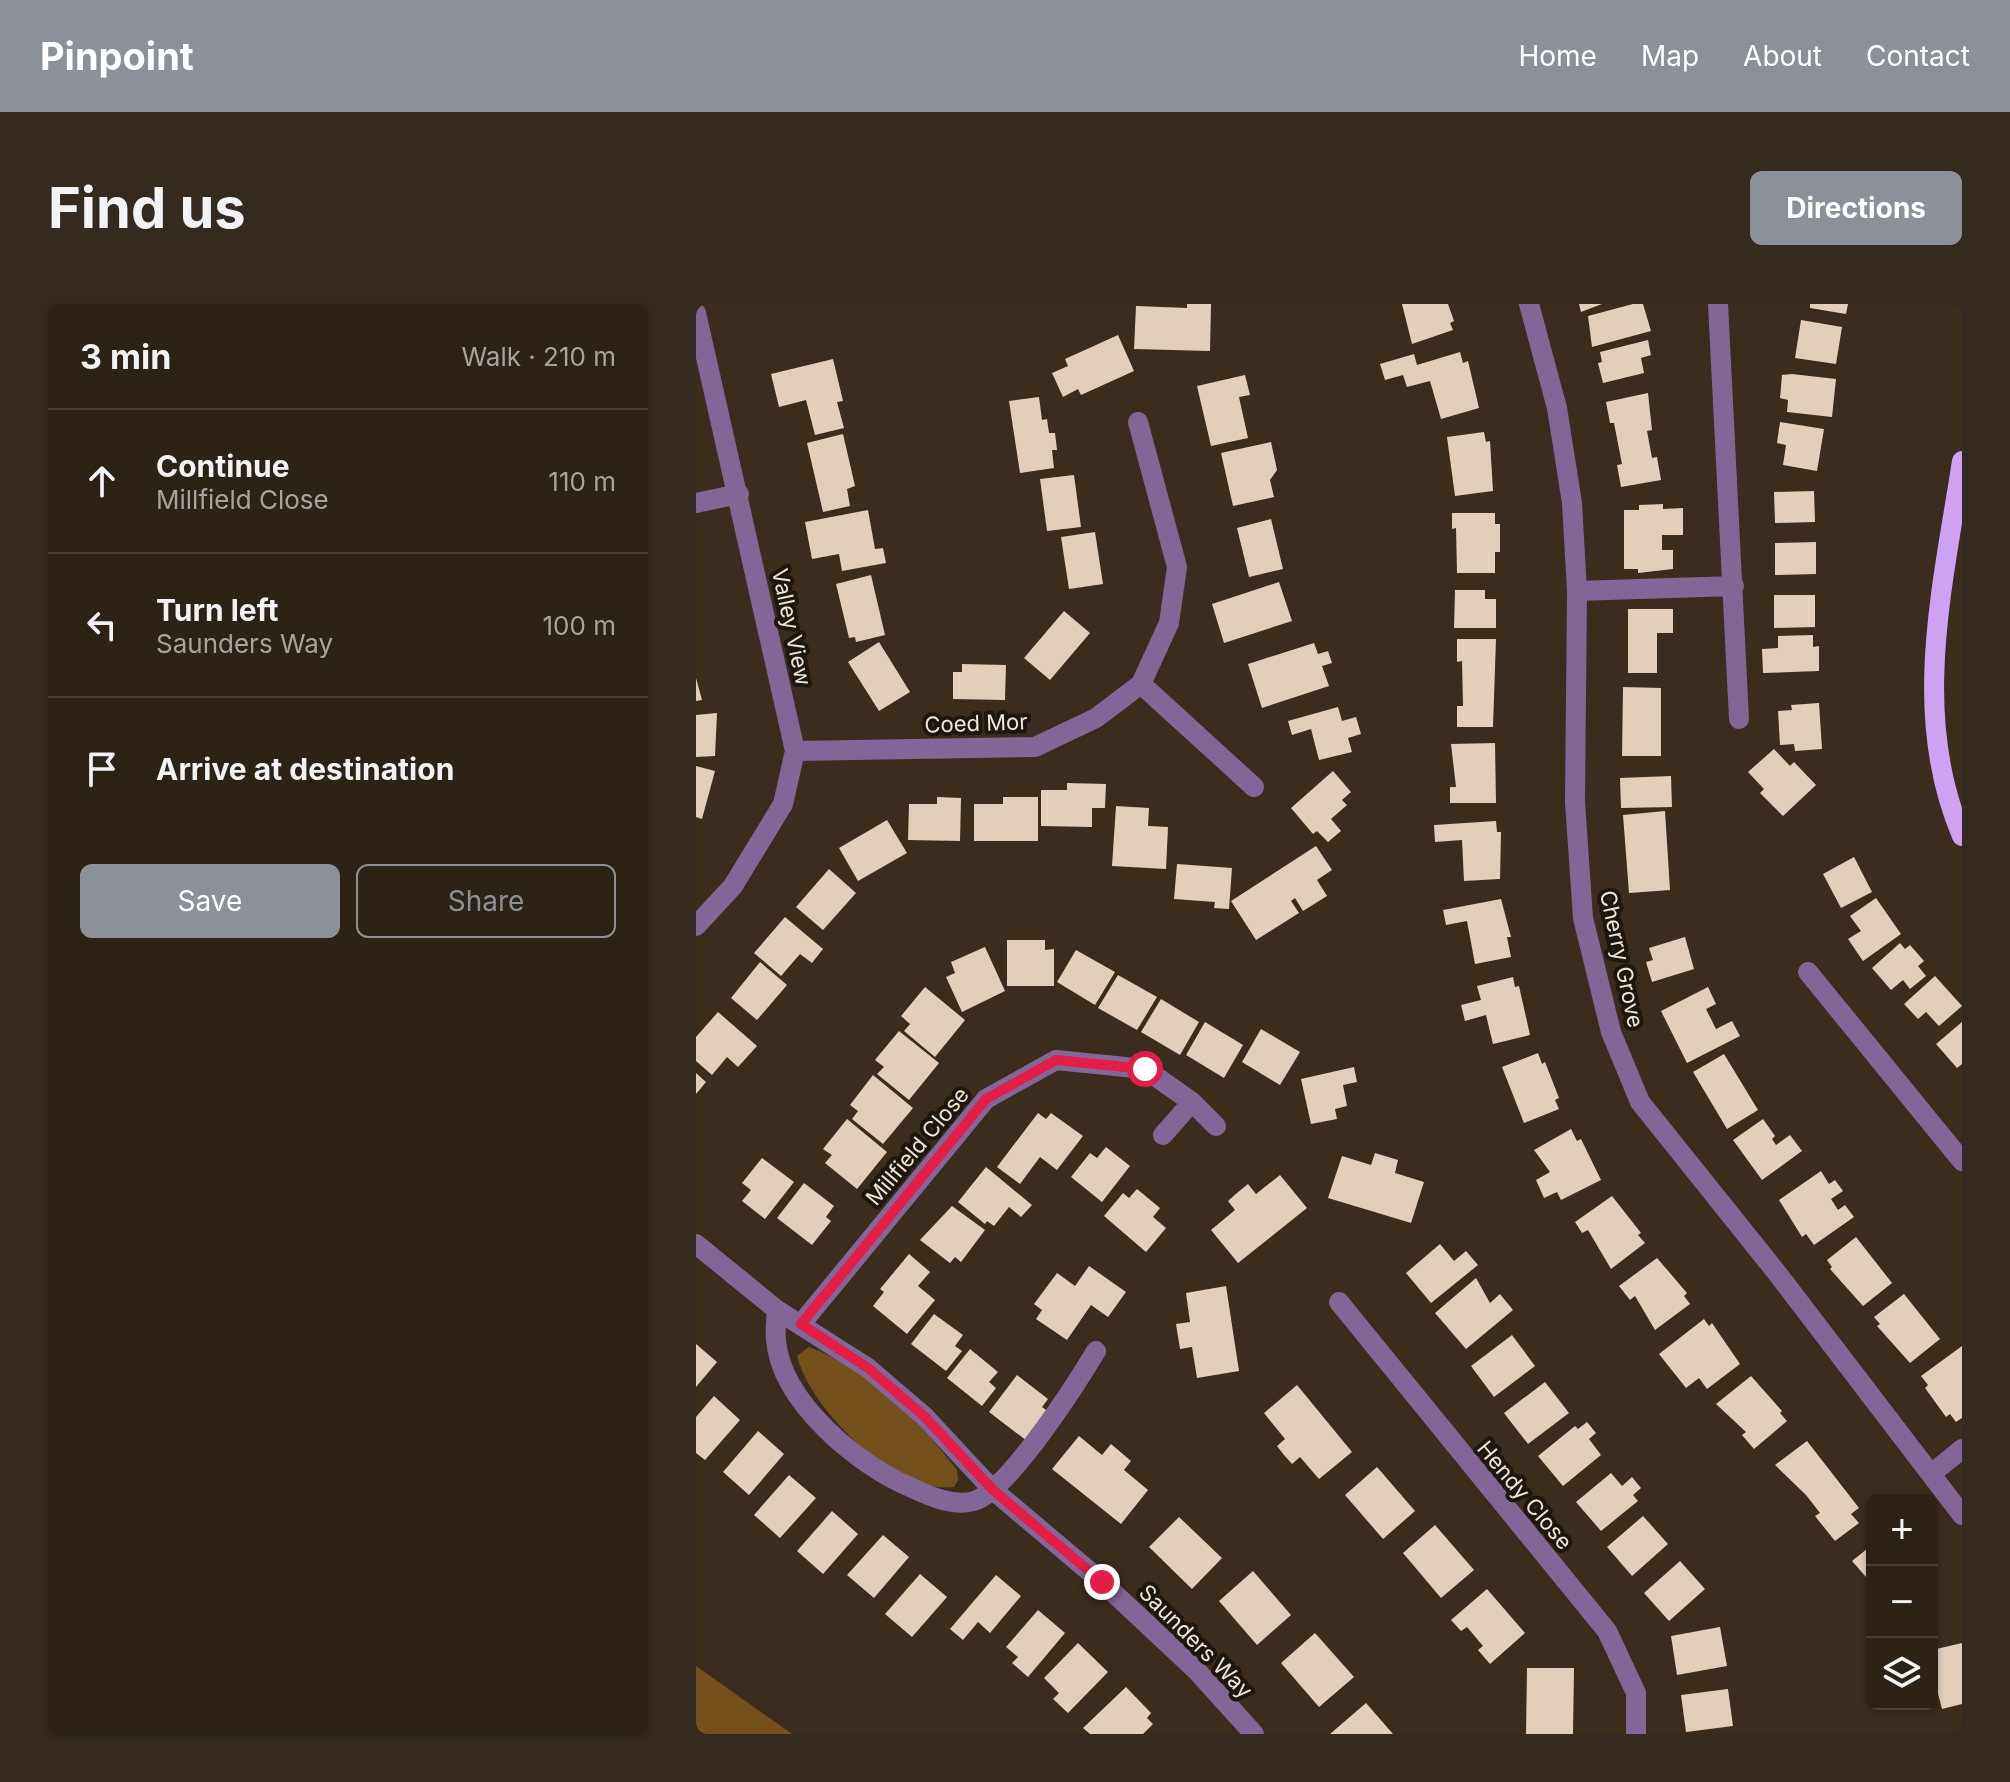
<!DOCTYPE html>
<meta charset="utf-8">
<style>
:root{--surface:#2c2216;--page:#342a1f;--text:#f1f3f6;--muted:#a6a4a1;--line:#483f35;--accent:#8c9099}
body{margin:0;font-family:Inter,sans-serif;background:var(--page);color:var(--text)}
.controls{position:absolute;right:24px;bottom:24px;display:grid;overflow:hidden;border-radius:12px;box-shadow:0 2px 6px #0004}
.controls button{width:72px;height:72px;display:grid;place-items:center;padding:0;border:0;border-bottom:2px solid var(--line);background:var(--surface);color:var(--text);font:40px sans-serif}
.stop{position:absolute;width:24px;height:24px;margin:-18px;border:6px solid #e11d48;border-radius:50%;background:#fff}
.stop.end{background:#e11d48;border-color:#fff;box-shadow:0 2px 8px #0008}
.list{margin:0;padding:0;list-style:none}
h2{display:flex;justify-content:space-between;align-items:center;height:104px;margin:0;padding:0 32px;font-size:34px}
h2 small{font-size:26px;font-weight:400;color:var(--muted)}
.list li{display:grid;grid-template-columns:52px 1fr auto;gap:24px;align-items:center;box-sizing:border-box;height:144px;padding:0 32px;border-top:2px solid var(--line)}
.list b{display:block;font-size:30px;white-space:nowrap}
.list p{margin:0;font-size:26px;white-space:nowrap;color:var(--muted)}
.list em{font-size:26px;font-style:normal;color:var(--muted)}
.actions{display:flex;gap:16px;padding:24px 32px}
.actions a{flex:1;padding:18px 0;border:2px solid var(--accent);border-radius:12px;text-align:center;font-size:28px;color:var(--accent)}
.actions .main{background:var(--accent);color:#fff}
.icon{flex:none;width:44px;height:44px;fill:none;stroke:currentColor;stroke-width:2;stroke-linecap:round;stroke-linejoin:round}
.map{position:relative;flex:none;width:1266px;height:1430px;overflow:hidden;border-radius:12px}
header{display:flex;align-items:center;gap:48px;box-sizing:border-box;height:112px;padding:0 40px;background:var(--accent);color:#fff}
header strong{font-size:38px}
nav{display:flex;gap:44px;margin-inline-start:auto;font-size:28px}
.intro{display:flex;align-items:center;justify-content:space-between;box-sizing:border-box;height:192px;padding:0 48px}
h1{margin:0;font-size:56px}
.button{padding:20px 36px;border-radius:12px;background:var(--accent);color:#fff;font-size:28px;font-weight:700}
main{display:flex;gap:48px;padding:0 48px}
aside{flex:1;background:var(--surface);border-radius:12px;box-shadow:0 2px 6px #0004}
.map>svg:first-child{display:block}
.green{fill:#76501c}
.building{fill:#e1cfba}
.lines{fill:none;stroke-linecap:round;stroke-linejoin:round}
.minor{stroke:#826698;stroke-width:20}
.major{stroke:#cfa1f2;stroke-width:20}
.route{stroke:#e11d48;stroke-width:10}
.labels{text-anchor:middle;stroke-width:8;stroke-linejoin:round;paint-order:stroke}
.street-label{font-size:22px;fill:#eee5db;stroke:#1d170f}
</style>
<header>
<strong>Pinpoint</strong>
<nav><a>Home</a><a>Map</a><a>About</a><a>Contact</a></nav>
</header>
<div class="intro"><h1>Find us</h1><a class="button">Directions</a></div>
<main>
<aside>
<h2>3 min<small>Walk · 210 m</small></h2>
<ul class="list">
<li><svg class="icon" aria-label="ahead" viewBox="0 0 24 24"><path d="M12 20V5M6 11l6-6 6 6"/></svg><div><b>Continue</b><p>Millfield Close</p></div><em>110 m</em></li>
<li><svg class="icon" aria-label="left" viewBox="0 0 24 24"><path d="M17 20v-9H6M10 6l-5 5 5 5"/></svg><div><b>Turn left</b><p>Saunders Way</p></div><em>100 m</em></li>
<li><svg class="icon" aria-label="arrive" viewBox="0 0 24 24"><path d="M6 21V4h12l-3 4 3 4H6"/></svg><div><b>Arrive at destination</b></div></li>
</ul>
<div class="actions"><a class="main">Save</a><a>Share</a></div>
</aside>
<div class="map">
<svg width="1266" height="1430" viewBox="0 0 1266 1430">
<rect width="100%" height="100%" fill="#3b2d1d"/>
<path class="green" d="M113,1043C173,1066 222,1115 261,1166L262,1176L258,1183C199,1190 115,1106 101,1052Z
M0,1362L96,1430H0Z"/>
<path class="building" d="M491,0H515L514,47L438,45L440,2L491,4Z
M706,0H752L758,17L754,19L757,26L716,40Z
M883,0H906L885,8Z
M937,0H947L955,27L896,43L892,12Z
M1114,0H1152L1150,10L1114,4Z
M1105,16L1146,23L1140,60L1099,54Z
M422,31L438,67L385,91L382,85L367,93L356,69L372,62L369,55Z
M952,36L955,51L945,54L948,69L907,79L902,59L906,58L904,48Z
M764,48L767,59L772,57L783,104L745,115L734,77L711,83L707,71L689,76L684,60L718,50L721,61Z
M137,55L147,97L141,98L148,124L119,131L110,96L83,103L75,70Z
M1096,70L1140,75L1136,113L1091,108L1092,96L1084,94L1086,71Z
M549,71L554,91L543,93L552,134L515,142L501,82Z
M952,89L956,126L951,127L956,154L961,153L965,176L925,183L921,161L926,160L918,119H914L910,98Z
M343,93L346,116L351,115L353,129H359L361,146H356L358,164L324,169L313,97Z
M1084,118L1128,125L1121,167L1087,161L1090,141L1081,139Z
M788,128L790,138L794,137L797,187L759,192L751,133Z
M147,130L159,182L151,185L154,202L127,208L111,139Z
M575,138L581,166L574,176L578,193L537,202L525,149Z
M378,171L385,223L351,227L344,175Z
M1118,187L1119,218L1079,219L1078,188Z
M967,200V205L987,204V231H966V246H977V265L942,269V265H928V206H943V201Z
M172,206L179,245L187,244L190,259L146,267L143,250L116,255L109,218Z
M756,209H799V220H804V248H799V269H761L760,224L756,225Z
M575,215L587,265L553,273L541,224Z
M399,228L407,280L373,285L365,233Z
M1120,238V270L1079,271V239Z
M175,271L189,331L160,338L159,333L153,334L140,280Z
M583,278L596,317L528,339L516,300Z
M759,286H789V295H800V324H758Z
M1078,291H1119V323L1078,324Z
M932,305H977V329H961V369H932Z
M368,307L394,329L354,376L328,354Z
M1117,331V343L1123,342V367L1067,369L1066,345L1082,344V332Z
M761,335H800L797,423H761V402H767L766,357L761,358Z
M183,338L214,388L183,407L152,358Z
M618,339L622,350L632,347L636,359L626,362L633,382L566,404L552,360Z
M266,360L310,361L309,396L257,395V368H266Z
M0,374L6,396L0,397Z
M927,383L965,384V452H926Z
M1123,399L1126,445L1099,447L1098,440L1084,441L1082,407L1096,406L1095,401Z
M642,403L646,417L660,413L665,430L652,434L656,448L623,456L615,425L596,431L592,417Z
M21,409L19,452L0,453V411Z
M799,439L800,499H754V483H760L755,440Z
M1078,445L1094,462L1098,458L1120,481L1087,512L1064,489L1068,485L1052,468Z
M0,462L19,467L6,515L0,513Z
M637,467L655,488L646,496L651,501L635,515L645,527L632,538L621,527L617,530L595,504Z
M975,472L976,503L925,504L924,474Z
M371,479L410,480L409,504H396V523L345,522V486H371Z
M241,493L265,494L264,537L212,536L213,500H241Z
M307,493H342V537H278V500H307Z
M420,502L453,504L452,522L472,523L470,565L416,562Z
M969,507L974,586L933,589L927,511Z
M191,516L211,549L162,577L143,544Z
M800,517L801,528H805L804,575L768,577L766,536L739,538L738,521Z
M620,542L636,566L621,576L631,592L607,607L599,594L595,597L603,609L560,636L535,597Z
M1158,553L1176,588L1145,604L1127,570Z
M481,560L536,564L533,605L518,604L519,598L478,595Z
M133,565L160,589L127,626L100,603Z
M1180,594L1205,630L1167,657L1152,635L1165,627L1154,612Z
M805,595L815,633H811L815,653L779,660L771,617L750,621L747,606Z
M89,613L127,645L116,659L104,650L85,672L58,649Z
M989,633L998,665L956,678L950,658L957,656L953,644Z
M311,636H349V646L358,645V682H311Z
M1204,639L1209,645L1214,641L1228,657L1222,662L1230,672L1214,685L1207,676L1195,686L1176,664Z
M289,643L309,687L266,708L250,673L259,669L255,658Z
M380,646L419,668L399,701L361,678Z
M64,658L91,681L61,716L35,694Z
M422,671L461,693L441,726L402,704Z
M1239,672L1266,702L1243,722L1230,708L1222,715L1208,700Z
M817,673L819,683L823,682L834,731L797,740L790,711L769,717L765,701L785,696L781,682Z
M229,683L269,716L239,753L208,727L214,720L205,712Z
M1012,683L1020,700L1010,705L1020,725L1036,717L1044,732L991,759L965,707Z
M465,695L503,718L484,751L445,728Z
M22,708L61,742L42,763L31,753L16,771L0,757V733Z
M509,718L547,741L528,774L490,751Z
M1266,718V760L1261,764L1240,740Z
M565,725L604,748L584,781L546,758Z
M203,727L243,759L213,796L181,770L188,763L179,756Z
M842,749L846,760L849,758L863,794L859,796L863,805L828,819L806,763Z
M1028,750L1062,806L1031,825L997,768Z
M658,763L661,778L647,781L651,802L639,805L641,815L615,820L605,775Z
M0,769L10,778L0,790Z
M177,771L217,804L187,840L156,815L162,807L154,801Z
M342,809L350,815L355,809L387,832L361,866L344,853L324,880L301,863Z
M151,815L191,848L161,885L129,859L136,851L127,845Z
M1067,815L1079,832L1076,835L1080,841L1094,831L1106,847L1066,876L1037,836Z
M875,825L881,837L885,835L905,876L865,896L861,888L848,894L840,876L854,868L838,846Z
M410,843L434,862L406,898L375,873L394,849L401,854Z
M679,849L702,856L699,869L728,878L715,919L632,894L646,852L675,861Z
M66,854L98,878L69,915L46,897L55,886L46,879Z
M290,863L336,901L325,913L313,903L298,922L291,917L289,920L262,898Z
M1125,867L1133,880L1139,876L1147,887L1135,895L1142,906L1149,901L1158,913L1118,941L1110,930L1106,933L1083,896Z
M584,871L611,904L542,959L515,926L539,906L532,897L541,889L552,880L560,890Z
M108,879L138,902L130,913L135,917L116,941L81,914Z
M441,885L464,904L457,913L470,924L450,948L408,912L427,889L433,894Z
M916,892L945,929L942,931L949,939L915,965L892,926L886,929L879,918Z
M256,902L289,926L265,958L259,953L254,959L224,936Z
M1160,933L1196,979L1167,1002L1134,965L1136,963L1131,956Z
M744,940L758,957L770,947L782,961L735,999L710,969Z
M213,950L234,968L222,982L239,996L211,1030L177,1002L188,988L184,985Z
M961,954L991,989L988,992L994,1000L959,1026L939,992L934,996L923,982Z
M393,962L430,988L412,1013L395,1001L371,1036L340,1015L346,1006L338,1000L361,969L379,982Z
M780,974L794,999L804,990L817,1006L770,1045L739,1009Z
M530,982L543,1067L501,1074L496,1043L484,1045L480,1020L494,1018L490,989Z
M1208,990L1244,1035L1214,1059L1181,1022L1184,1020L1178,1013Z
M238,1010L267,1031L259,1042L266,1047L250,1067L215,1040Z
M1008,1015L1013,1022L1016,1019L1044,1060L1011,1085L1003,1074L990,1084L963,1050Z
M816,1031L839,1062L798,1093L775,1062Z
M0,1040L21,1058L0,1083Z
M1266,1042V1114L1260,1118L1254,1110L1250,1113L1229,1084L1232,1081L1225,1072Z
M274,1045L302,1068L293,1078L300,1084L286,1102L251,1074Z
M321,1071L352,1095L346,1103L353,1108L331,1137L293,1108Z
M1055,1072L1086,1107L1084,1109L1091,1117L1058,1145L1046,1131L1050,1128L1020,1100Z
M849,1078L873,1109L832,1140L808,1109Z
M601,1081L656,1148L623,1175L604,1153L596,1160L588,1151L581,1142L589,1135L568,1109Z
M18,1092L44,1116L9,1156L0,1149V1113Z
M891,1118L900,1129L893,1135L905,1151L867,1182L842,1152L879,1122L882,1125Z
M62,1127L88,1150L53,1191L27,1168Z
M383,1132L406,1151L415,1140L435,1157L428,1166L452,1186L425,1220L356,1165Z
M1111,1137L1163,1204L1155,1210L1163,1219L1139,1237L1119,1212L1124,1209L1110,1191L1079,1161Z
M681,1163L719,1207L687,1235L649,1191Z
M915,1169L926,1182L936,1173L945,1184L937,1191L942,1197L905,1227L880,1198Z
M93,1171L120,1194L84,1234L58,1211Z
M136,1207L162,1230L127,1270L101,1247Z
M947,1212L972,1240L936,1272L911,1243Z
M483,1213L526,1254L496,1285L453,1243Z
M739,1221L778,1266L745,1294L707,1249Z
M187,1231L213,1253L178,1294L151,1271Z
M1176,1241V1272L1170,1273L1156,1257Z
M984,1257L1009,1285L973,1317L948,1289Z
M557,1267L595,1311L561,1341L523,1297Z
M224,1270L251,1293L216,1333L189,1310Z
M300,1271L325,1292L294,1329L282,1318L267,1336L254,1325Z
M791,1285L829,1329L794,1360L782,1346L787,1342L771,1323L765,1327L755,1316Z
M342,1306L369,1329L332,1373L316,1359L322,1353L310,1343Z
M1024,1323L1031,1362L981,1371L975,1332Z
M619,1329L658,1373L623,1403L585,1359Z
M382,1339L412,1368L372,1409L357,1395L363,1389L348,1374Z
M1266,1339V1400L1246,1405L1236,1367V1346Z
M831,1364H878L877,1430H830Z
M430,1383L455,1409L451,1414L457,1420L447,1430H394L387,1424Z
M1032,1385L1037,1422L990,1428L985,1391Z
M670,1399L697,1430H634Z"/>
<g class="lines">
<path class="minor" d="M833,0L861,104L876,199L881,287L879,498L887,614L915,728L944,798L1081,969L1266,1211
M1022,0L1043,415
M0,9L99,447L87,500L37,582L0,622
M0,199L43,190
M881,287L1038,282
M445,380L558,483
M99,447L339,443L400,414L445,380L473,319L481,263L442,118
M1112,668L1266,857
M467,831L496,798
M0,940L81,1006L172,1064L228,1112L297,1186L406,1278L501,1367L558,1430
M643,998L911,1327L940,1389V1430
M81,1006C80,1016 79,1027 80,1036C85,1098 162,1161 214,1183C233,1192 257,1203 278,1197C312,1187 381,1079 400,1047
M105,1020L290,795L360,756L449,765L496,798L520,822
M1235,1170L1266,1145"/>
<path class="major" d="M1266,157C1247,282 1214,411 1266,532"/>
</g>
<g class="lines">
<path class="route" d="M406,1278L297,1186L228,1112L172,1064L105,1020L290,795L360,756L449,765"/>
</g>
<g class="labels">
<g class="street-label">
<text transform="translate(96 323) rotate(78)" y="8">Valley View</text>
<text transform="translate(280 419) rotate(-2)" y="8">Coed Mor</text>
<text transform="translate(926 655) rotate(78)" y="8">Cherry Grove</text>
<text transform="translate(221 842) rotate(-50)" y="8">Millfield Close</text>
<text transform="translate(829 1191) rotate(50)" y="8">Hendy Close</text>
<text transform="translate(500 1337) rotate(45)" y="8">Saunders Way</text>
</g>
</g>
</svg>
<div class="controls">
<button>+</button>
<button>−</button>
<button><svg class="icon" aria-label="layers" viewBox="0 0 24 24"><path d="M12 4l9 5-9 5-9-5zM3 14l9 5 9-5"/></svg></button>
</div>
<div class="stop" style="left:449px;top:765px"></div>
<div class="stop end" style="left:406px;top:1278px"></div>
</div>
</main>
